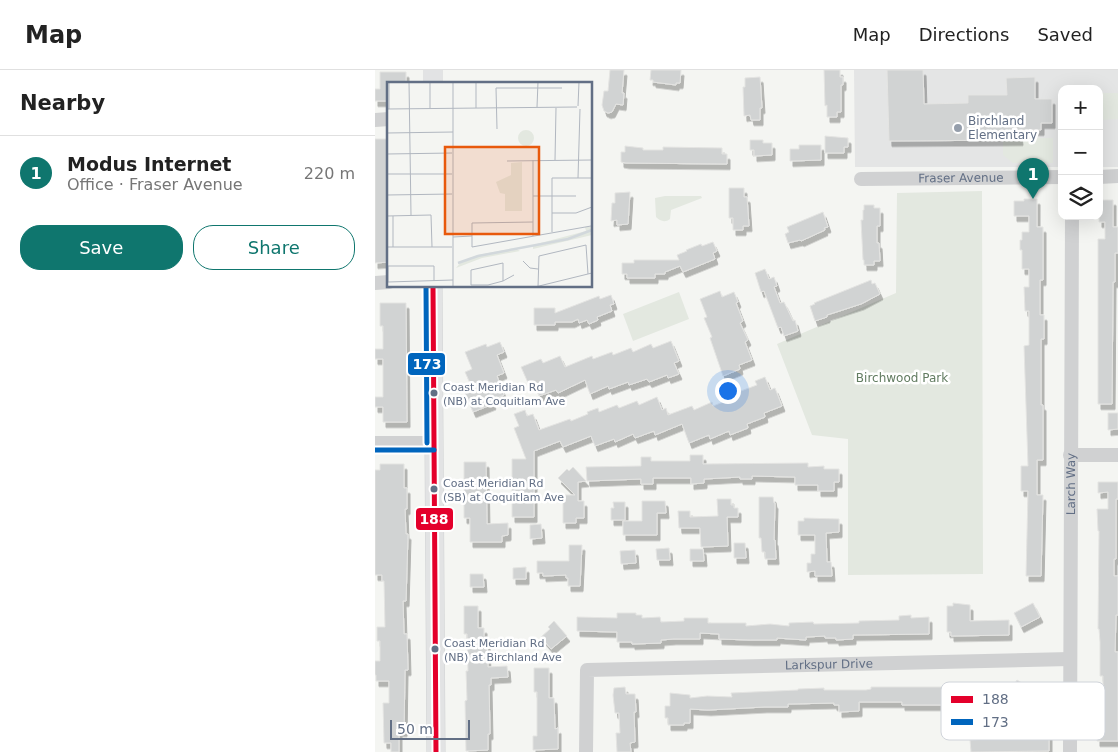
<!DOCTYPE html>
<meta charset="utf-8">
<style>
:root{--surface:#fff;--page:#f6f6f6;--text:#222;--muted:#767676;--line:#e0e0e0;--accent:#0f766e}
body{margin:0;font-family:"DejaVu Sans",sans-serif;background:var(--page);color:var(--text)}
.controls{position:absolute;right:15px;top:15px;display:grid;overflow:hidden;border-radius:10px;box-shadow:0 5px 20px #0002}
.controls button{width:45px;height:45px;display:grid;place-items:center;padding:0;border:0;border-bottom:1px solid var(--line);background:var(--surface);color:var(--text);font:25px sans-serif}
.scale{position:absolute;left:15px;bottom:12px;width:80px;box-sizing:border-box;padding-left:5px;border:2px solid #626f85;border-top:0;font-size:14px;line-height:18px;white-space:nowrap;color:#626f85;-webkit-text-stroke:4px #fff;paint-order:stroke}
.you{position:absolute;left:352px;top:320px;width:18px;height:18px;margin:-12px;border:4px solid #fff;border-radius:50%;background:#1a73e8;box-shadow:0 0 0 8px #1a73e833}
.badge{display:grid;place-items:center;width:32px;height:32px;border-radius:50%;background:var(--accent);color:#fff;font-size:16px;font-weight:700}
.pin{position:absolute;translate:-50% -41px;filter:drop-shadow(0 1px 2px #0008)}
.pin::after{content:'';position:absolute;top:26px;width:18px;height:15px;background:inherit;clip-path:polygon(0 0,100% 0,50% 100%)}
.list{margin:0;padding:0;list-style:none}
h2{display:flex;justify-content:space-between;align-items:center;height:65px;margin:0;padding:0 20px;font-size:21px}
h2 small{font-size:16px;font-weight:400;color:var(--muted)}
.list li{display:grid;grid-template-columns:32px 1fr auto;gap:15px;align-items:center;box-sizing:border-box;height:75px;padding:0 20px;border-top:1px solid var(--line)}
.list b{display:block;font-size:19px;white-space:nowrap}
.list p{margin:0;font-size:16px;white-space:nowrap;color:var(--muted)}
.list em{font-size:16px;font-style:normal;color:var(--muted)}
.actions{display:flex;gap:10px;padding:15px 20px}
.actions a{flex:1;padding:11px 0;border:1px solid var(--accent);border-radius:20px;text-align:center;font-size:18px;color:var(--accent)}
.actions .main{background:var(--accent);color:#fff}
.icon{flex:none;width:28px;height:28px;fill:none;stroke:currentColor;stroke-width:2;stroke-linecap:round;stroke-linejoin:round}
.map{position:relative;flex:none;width:743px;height:682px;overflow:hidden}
header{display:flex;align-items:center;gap:30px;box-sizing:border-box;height:70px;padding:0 25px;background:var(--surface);border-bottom:1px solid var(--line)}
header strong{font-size:24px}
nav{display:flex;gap:28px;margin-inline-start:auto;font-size:18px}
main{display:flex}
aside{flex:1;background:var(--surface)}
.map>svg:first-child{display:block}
.built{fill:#e4e5e5}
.green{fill:#e3e8e0}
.building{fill:#d1d3d3;stroke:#e4e4e2;filter:url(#shadow)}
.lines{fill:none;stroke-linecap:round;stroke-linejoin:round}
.major-casing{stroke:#d0d2d3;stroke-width:19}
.minor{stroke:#d0d1d2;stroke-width:14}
.major{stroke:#e2e3e4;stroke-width:18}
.bus-1-casing{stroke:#fff;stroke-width:9}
.bus-2-casing{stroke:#fff;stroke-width:9}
.bus-1{stroke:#e4002b;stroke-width:5}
.bus-2{stroke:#0065bd;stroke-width:5}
.poi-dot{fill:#959eab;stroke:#fff;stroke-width:2}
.bus-dot{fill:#626f85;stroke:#fff;stroke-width:2}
.labels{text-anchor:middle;stroke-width:5;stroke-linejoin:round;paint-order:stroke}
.bus-label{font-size:11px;fill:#626f85;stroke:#fff;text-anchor:start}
.poi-label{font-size:12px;fill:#626f85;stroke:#fff;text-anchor:start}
.street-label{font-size:12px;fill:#626f85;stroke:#fff}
.park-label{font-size:12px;fill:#627c61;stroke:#fff}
.inset-river{fill:none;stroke:#d2d8dc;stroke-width:2.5}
.inset-road{fill:none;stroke:#b1b7c0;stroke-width:1}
.view{fill:#e8590c;fill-opacity:0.15;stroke:#e8590c;stroke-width:2.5}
.inset-edge{fill:none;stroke:#626f85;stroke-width:2.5}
.key{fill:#fff;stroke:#d0d4da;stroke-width:1}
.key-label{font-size:14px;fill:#626f85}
.line-badge{stroke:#fff;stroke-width:2}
.badge-label{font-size:14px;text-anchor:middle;font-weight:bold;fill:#fff}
</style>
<header>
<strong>Map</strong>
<nav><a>Map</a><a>Directions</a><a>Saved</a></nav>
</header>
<main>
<aside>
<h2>Nearby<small></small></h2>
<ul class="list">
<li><span class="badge">1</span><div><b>Modus Internet</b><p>Office · Fraser Avenue</p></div><em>220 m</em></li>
</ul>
<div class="actions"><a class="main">Save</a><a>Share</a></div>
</aside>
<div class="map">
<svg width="743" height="682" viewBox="0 0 743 682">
<defs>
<filter id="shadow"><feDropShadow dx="3" dy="5.5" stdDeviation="0" flood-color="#0004"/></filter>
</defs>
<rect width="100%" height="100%" fill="#f4f5f2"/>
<path class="built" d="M479,0H743V97H724V19H687V97H480Z"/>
<path class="green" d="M724,23H743V49L724,50Z
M662,68H678V93H638L628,85V70Z
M607,121L608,504L473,505V369L437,365L402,274L521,223L522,123Z
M290,126H326L327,128L296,140L295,149C290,153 285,151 281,147L280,128Z
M304,222L314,249L258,271L248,244Z"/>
<path class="building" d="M235,0H249L247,23H249L248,35L241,34L237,42L233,43L229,41L227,35L229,21H233Z
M276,0H306L305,13H301V15L278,12V10H275Z
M449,0H465V7H468V15H466V42H462V47H452V35L450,36Z
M512,0H548L549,34L593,33V25H632L631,8L660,7V29H677V53H666V60H644L645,70L514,71Z
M5,2H31V14H14V31H0V19H5Z
M385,7L387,38H385V50H376L375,45L369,46L368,17H370V8Z
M450,66L473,68V77H469V83H450Z
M0,69H14V192L0,193Z
M375,70H388V73H397V85L379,86V80H375Z
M424,75H446V90L415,91V79H424Z
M250,76L268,78V80H288V77L347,78V84H352V94L251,93L246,92V82H250Z
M354,118H369V127H372L374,156H368V160H358V148H354Z
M255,122L253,154L242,155V150L236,151L237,133H240V123Z
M649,129H662V157H668V210H665V245H669V269H666V335H668V390H662V425H668L666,506H651L653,421H646V396H653L649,276L654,275V241H650L649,217H654V199H647V180H645V170H647V162H654V146H639V131H649Z
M724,130H738V157H743V183H740V212H738L737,334H723V169H730V152H724Z
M489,135H499V138H505V156H502V173H504L505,191H499V195H489V190H488L486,150H488V140H489Z
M448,142L453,157L449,158L450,160L426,171L425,170L413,173L410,164L414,162L412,157Z
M338,172L342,181L338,183L340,189L308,202L305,196L290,202V204H280V208H252V204H247V193H259V190H304L302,185L312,181L311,180L326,174L327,176Z
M390,199L394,209L399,207L402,216L399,217L405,233L409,232L418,251L420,250L423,261L409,266L406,257L403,258L389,221L386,222L380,203Z
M496,210L497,214L500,213L505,224L486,234L452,245V247L440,251L435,236L440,234L439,233Z
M345,221L347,227L359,222L363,232L361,233L368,251L365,253L373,270L370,272L377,290L364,295L365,299L348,306L335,268L337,267L329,248L332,247L325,229Z
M236,225L239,234L235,235L237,241L222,247L223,250L214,254L212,250L204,253L203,249L197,252H180V255H159V238H180V243L224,226L225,229Z
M5,233H31L32,352H8V337H0V327H8V289H0V279H8V256H5Z
M296,271L304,291L299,293L304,304L293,308L292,305L274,312L272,309L254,315L253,312L234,319L233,316L215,324L210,310L183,323L181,320L164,326L159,313L154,315L146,297L166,289L168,293L185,286L190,297L217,286L218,289L237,282L238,285L256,278L258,282L276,274L278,278Z
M125,272L129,282L122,285L129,303L122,306L129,325L116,330L118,334L98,342L90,324L98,320L90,302L97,299L90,282L111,274L112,277Z
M390,307L395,320L400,318L407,336L389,343L390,347L372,354L373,358L355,365L354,361L335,369L334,365L314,373L307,354L280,365L279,361L260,368L258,364L240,372L239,369L220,376L216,366L188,377L185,371L159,381V447H137V389H151L139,358L144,356L139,344L150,340L152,346L158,344L164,360L195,349L196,351L213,344L212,342L223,338L224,342L242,335L244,338L262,331L264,335L282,327L287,340L291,338L293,345L317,336L319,340L337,332L338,336L364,326L363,322L382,315L380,311Z
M733,343H743V359L733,360Z
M315,385H328V394L433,393V397L449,396V399H464V412H459V421H443V415H420V407L377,406V409H365V407L329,409V413L316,414V408H278V414H266V409L212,411L211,397L266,396V387H276V391H315Z
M89,392H111L112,454L133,453V465L127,466V472H95V448H89Z
M5,394H29V418H32V439H30L31,464H33L31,531H28L29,564H32L33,600H30L29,661H24V682H16V673H9L8,633H14V611H1V605H0V591H5V571H2V557H10L9,511H7V505H0V400H5Z
M198,397L211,411L203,412V431H209V448H201V453H188V425H200L183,408L192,399L194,401Z
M723,412H743V429H741V489H739V506H743V545H741L740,582H743V671H722V644H728V606H725V572L724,559H723L724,461H723L722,439H733V422L723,423Z
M384,427H398L399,433H400L399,470H400L401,489H390V482H387L386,468H384Z
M342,429H356V435H359V438H363V447H352L353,476L326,477L325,458H304L303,441H315V447L343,446Z
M267,431H290L291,443H282V465H248V451H267Z
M238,432H250V450H236V438H239Z
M429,448L464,449V462L451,463L452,492H456L457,506H440V501L432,502V493H436V484H440V465H423V451H429Z
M166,454L167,468L155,469V455Z
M359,473H370L371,488H359Z
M194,475H207L205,516H193V508H191V505L168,506V503H162V491H194Z
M294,478L295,490H282L281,479Z
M315,479H328L329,491H315Z
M260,480L261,493L246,494L245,481Z
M151,497V509H138V498Z
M95,504H108L109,517H95Z
M578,533L595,535V551L634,550V565L576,566V562H572V536H578Z
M658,533L665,547L646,557L639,543Z
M89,536H103V558H109V568H112L113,597L132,596L133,607L116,608V615H114L115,664H113V680L91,681L90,631L92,630L91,601H93L92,564H89Z
M242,543H261V545H267V548L285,547L286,552L309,551V548H333V553H371V556L395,554L414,556V553L438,552L439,554L484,553V551L524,550V546L536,545V548L554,547V564L478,565V569L461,570V568H450V566L431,567V570L402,568V570H376L344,569V564L325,563V569H298L286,570V573L257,574V572H242V562L202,561V547L242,548Z
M179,551L192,566L176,579L166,567L175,559L173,557Z
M159,598H174V628H179L180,659L183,658V679L158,680V666H162V622H159Z
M642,610L674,630L666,643L656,637L654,640L632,626Z
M250,617L251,624H260L261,642H259L260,672L255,673L256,682H242L241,663H245L244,643H240L238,625L239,618Z
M496,617H587V635H527V632H484V641L464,642V635H459V633L413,634V637H389L333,640L315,639V653H309V655H293V648H290V636H295V623L315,625V628L332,626L357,627L356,623L423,620V619L449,618V620H491L496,619Z
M655,657L674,658V681L596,682L595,670L643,667V663H655Z"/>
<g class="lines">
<g class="major-casing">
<path id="major" d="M58,0V14
M58,216L61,682"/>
</g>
<g class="minor">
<path d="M0,50L14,49"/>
<path d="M724,107L743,106"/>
<path id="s1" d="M486,109L687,107"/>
<path d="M0,213L14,212"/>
<path d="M0,373H59"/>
<path d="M695,385H743"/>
<path id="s2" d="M211,682L212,600L695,589"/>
<path id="s3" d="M695,682L697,146"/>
</g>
<use href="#major" class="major"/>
<g class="bus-1-casing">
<path id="bus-1" d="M58,216L61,682"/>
</g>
<g class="bus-2-casing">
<path id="bus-2" d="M51,216L52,373
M0,380H59"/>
</g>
<use href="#bus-1" class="bus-1"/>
<use href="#bus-2" class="bus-2"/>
</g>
<circle class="poi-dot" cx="583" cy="58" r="5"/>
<g class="bus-dot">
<circle cx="59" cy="323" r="4.5"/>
<circle cx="59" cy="419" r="4.5"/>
<circle cx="60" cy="579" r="4.5"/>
</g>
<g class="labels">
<g class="bus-label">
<text x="68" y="321">Coast Meridian Rd<tspan x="68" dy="14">(NB) at Coquitlam Ave</tspan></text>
<text x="68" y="417">Coast Meridian Rd<tspan x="68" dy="14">(SB) at Coquitlam Ave</tspan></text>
<text x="69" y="577">Coast Meridian Rd<tspan x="69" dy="14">(NB) at Birchland Ave</tspan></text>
</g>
<g class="poi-label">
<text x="593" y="55">Birchland<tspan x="593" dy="14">Elementary</tspan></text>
</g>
<g class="street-label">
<text dy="4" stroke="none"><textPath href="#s1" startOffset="100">Fraser Avenue</textPath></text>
<text dy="4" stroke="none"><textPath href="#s3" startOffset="268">Larch Way</textPath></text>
<text dy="4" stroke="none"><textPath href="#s2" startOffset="324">Larkspur Drive</textPath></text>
</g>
<g class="park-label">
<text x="527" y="312">Birchwood Park</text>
</g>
</g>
<g transform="translate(12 12)">
<rect width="205" height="205" fill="#f4f5f2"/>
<path d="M131 56a8 8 0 1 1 16 0a8 8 0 1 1-16 0ZM135,80V129H118V112L113,111L109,100L124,93V81ZM198,145H204L205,153L146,167V163L199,149ZM128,166L133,169L95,176L69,186L75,179L91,173Z" fill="#e3e8e0"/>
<path class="inset-river" d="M71,181L91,174L181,157L205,148"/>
<path class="inset-road" d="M2,0V27M22,0L24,133M89,0V26M191,24L192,0M150,25L151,0M43,26V0M0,27L190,25M110,47L109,6H175M0,51L66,50M0,72L65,71M168,78L169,26M120,79L205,78M0,92H65M191,96L193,27M0,113L65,112M146,114H189M165,131H189L205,125M0,134L44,133L45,165M146,140L85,141V165L204,144M165,150V96H205M146,154V78M66,155L85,154M0,165H65M6,165V134M136,179L143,186L151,187M0,184H47V199M1,184V200L66,198M116,199V181L84,188V203H101L116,199L127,193M66,205V0M148,205L205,191M151,205L152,174L199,163L201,192"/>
<path class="view" d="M58,65H152V152H58Z"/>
<rect width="205" height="205" class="inset-edge"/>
</g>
<rect x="566" y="612" width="164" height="58" rx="8" class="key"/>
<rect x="576" y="626" width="22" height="7" fill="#e4002b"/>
<rect x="576" y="649" width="22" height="6" fill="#0065bd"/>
<g class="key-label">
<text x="607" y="634">188</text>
<text x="607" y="657">173</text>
</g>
<g class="line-badge">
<rect x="32" y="282" width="39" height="24" rx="5" fill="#0065bd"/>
<rect x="40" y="437" width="39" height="24" rx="5" fill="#e4002b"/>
</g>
<g class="badge-label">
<text x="52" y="299">173</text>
<text x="59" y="454">188</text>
</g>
</svg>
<div class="controls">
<button>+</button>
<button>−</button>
<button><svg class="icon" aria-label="layers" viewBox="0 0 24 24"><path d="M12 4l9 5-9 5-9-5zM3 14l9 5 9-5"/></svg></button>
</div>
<div class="scale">50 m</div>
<div class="you"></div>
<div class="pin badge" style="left:658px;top:129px">1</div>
</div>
</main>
